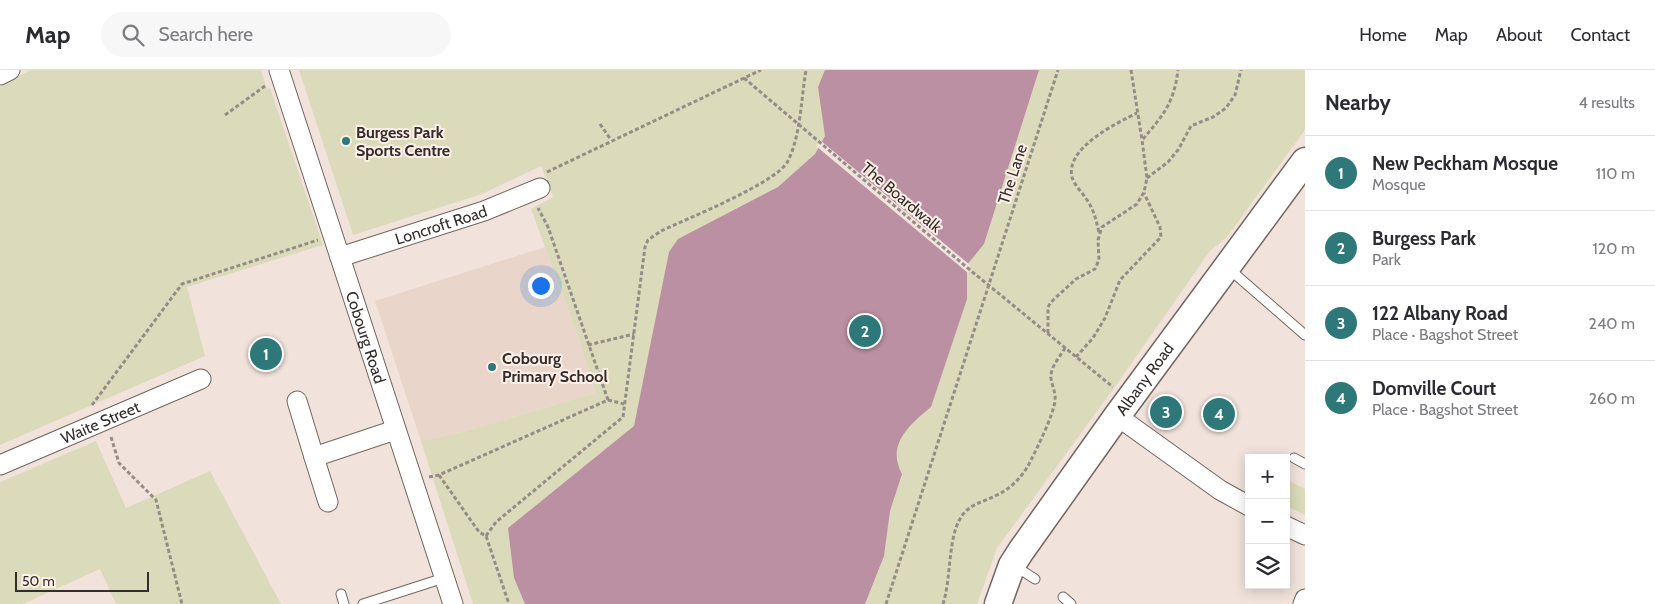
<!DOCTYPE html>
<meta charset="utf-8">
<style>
:root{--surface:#fff;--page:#f7f7f7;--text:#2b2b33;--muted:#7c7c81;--line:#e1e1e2;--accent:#2f7879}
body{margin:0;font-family:Cabin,sans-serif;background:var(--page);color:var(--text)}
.controls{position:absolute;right:15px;bottom:15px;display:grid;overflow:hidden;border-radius:0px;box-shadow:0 2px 12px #0003}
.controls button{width:45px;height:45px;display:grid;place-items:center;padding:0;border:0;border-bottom:1px solid var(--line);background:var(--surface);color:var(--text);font:25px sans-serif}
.scale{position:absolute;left:15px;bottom:12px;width:134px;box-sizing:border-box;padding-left:5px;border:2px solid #332d2b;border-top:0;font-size:14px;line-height:18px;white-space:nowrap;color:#332d2b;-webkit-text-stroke:4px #fef0e8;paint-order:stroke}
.you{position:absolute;left:540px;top:215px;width:18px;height:18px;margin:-12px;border:4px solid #fff;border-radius:50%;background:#1a73e8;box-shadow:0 0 0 8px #1a73e833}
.badge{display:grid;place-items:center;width:32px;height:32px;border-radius:50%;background:var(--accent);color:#fff;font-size:16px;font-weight:700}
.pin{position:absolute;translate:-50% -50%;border:2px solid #fff;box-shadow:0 1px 5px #0006}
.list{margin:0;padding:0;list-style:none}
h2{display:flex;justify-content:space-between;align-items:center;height:65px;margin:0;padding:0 20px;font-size:21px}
h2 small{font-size:16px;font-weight:400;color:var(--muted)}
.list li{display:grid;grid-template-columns:32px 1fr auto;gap:15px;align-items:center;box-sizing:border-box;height:75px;padding:0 20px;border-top:1px solid var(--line)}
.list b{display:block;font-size:19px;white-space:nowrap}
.list p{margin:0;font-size:16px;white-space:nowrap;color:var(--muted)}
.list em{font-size:16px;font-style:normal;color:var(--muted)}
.icon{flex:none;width:28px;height:28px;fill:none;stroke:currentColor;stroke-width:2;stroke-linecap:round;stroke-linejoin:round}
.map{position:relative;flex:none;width:1305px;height:534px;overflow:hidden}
header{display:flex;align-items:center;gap:30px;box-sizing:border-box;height:70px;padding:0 25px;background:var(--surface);border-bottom:1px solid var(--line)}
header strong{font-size:24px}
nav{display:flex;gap:28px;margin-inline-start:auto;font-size:18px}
.search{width:350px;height:45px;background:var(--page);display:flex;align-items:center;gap:12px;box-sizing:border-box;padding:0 18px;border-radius:28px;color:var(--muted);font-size:19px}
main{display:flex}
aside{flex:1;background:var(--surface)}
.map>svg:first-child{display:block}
.built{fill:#ead5ca}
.green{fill:#dbdbbb}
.water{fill:#bc90a3}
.pier{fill:#f1e3db}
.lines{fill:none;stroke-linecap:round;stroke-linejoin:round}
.lane-casing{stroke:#72665f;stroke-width:11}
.street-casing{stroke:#72665f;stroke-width:21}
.secondary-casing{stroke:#72665f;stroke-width:29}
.path{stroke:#968c87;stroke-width:3;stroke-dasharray:4 2.5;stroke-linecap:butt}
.lane{stroke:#fff;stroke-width:9}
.street{stroke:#fff;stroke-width:19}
.secondary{stroke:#fff;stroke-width:26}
.poi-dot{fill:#2f7879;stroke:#fef0e8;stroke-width:2}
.labels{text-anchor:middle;stroke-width:4;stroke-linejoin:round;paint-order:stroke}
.poi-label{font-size:16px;font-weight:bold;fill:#332d2b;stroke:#fef0e8;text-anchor:start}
.street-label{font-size:16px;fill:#332d2b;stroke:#fef0e8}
</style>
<header>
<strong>Map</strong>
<div class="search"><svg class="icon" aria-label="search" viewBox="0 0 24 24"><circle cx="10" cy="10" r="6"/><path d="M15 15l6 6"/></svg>Search here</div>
<nav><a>Home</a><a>Map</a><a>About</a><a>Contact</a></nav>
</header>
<main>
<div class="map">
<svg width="1305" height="534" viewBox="0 0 1305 534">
<rect width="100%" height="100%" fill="#f1e3db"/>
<path class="built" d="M545,177L580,272L595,323L466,361L421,371L375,231Z"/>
<path class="green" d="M30,0H261L267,19L270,18L323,175L187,217L205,286L0,375V17Z
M299,0H1305V60L1227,167L1210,181L1117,314L997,478L977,534H473L421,371L466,361L595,323L580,272L531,139L553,127L541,96L482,124L353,165Z
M96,371L126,438L210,401L281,534H116L100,499L23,534H0V412Z
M1287,410L1305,419V445L1286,436Z"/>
<path class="water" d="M825,0H1039L984,174L967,195V229L931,337C909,355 886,375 902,404L890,441L884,486L865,534H525L514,508L508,458L634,356L669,182L678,169L778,117L815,84L825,66L818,17Z"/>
<path class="pier" d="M820,70L970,195L968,203L816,76Z"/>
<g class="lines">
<g class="lane-casing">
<path id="lane" d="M1228,198L1305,265
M1294,388L1305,394
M1015,496L1035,509
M341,524L344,534
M1063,527L1071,534
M363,534L444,508"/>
</g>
<g class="street-casing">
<g id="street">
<path id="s1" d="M279,0L453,534"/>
<path d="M0,5L10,0"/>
<path id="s2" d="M340,187L484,141L540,118"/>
<path d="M297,331L314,387"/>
<path d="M1117,346L1220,420L1249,436"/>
<path id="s3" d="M0,395L201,309"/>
<path d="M328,432L314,387L395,360"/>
<path d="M1286,456L1305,465"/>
<path d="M1303,534L1305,529"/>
</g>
</g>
<g class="secondary-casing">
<g id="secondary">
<path id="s4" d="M998,534L1012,495L1021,481L1117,346L1305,91"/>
</g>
</g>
<path class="path" d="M1131,0L1142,70
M744,8L970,200L1113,317
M225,45L265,16
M600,54L611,70
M547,102L761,0
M1147,108L1168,92L1178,80L1191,56L1213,47L1226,38L1235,25L1241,0
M1099,162C1096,150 1094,140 1087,130C1082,122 1074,115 1072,107C1065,78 1117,53 1137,43
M1048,263V237L1051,232L1076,209L1095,199L1099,190L1098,170L1102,157L1137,134L1144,122L1147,108L1142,70C1163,46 1174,33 1178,0
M588,275L634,264
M1076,287L1093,268L1105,248L1120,210L1161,167L1160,157L1144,123
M608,330L624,334
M92,335L182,214L318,170
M111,367L119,393L156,430L182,534
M439,405L479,462L486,466L509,534
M429,407L439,405L608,330L548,157L538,138
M486,466L496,452L623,347L645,177L648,170L661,161C686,149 777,113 788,91C801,64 801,29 806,0
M886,534L1058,0
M943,534C952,506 947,463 964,443C973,433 986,431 997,425C1012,418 1024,405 1031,390C1038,376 1053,346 1055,331C1056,323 1052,316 1051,308C1050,297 1060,287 1065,278"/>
<use href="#lane" class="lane"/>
<use href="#street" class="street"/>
<use href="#secondary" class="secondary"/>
</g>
<g class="poi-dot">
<circle cx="346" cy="71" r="5"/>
<circle cx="492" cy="297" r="5"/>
</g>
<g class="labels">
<g class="poi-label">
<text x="356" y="68">Burgess Park<tspan x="356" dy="18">Sports Centre</tspan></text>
<text x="502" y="294">Cobourg<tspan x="502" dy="18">Primary School</tspan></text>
</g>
<g class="street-label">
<text transform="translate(1012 104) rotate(-72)" y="6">The Lane</text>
<text transform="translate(902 127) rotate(40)" y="6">The Boardwalk</text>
<text dy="6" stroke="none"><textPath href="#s2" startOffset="106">Loncroft Road</textPath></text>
<text dy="6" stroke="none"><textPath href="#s1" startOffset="281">Cobourg Road</textPath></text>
<text dy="6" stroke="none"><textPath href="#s4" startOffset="270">Albany Road</textPath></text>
<text dy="6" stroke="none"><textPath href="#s3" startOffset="109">Waite Street</textPath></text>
</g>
</g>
</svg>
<div class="controls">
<button>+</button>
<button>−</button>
<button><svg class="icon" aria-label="layers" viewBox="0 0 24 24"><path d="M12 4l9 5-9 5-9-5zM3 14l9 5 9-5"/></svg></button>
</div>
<div class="scale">50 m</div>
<div class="you"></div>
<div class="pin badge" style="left:266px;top:284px">1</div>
<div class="pin badge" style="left:865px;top:261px">2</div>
<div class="pin badge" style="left:1166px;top:342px">3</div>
<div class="pin badge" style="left:1219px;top:344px">4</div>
</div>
<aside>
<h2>Nearby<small>4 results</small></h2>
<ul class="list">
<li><span class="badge">1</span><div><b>New Peckham Mosque</b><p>Mosque</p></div><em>110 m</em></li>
<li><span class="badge">2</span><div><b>Burgess Park</b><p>Park</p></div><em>120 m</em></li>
<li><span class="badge">3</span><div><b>122 Albany Road</b><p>Place · Bagshot Street</p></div><em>240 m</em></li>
<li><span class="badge">4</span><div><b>Domville Court</b><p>Place · Bagshot Street</p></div><em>260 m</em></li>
</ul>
</aside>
</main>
